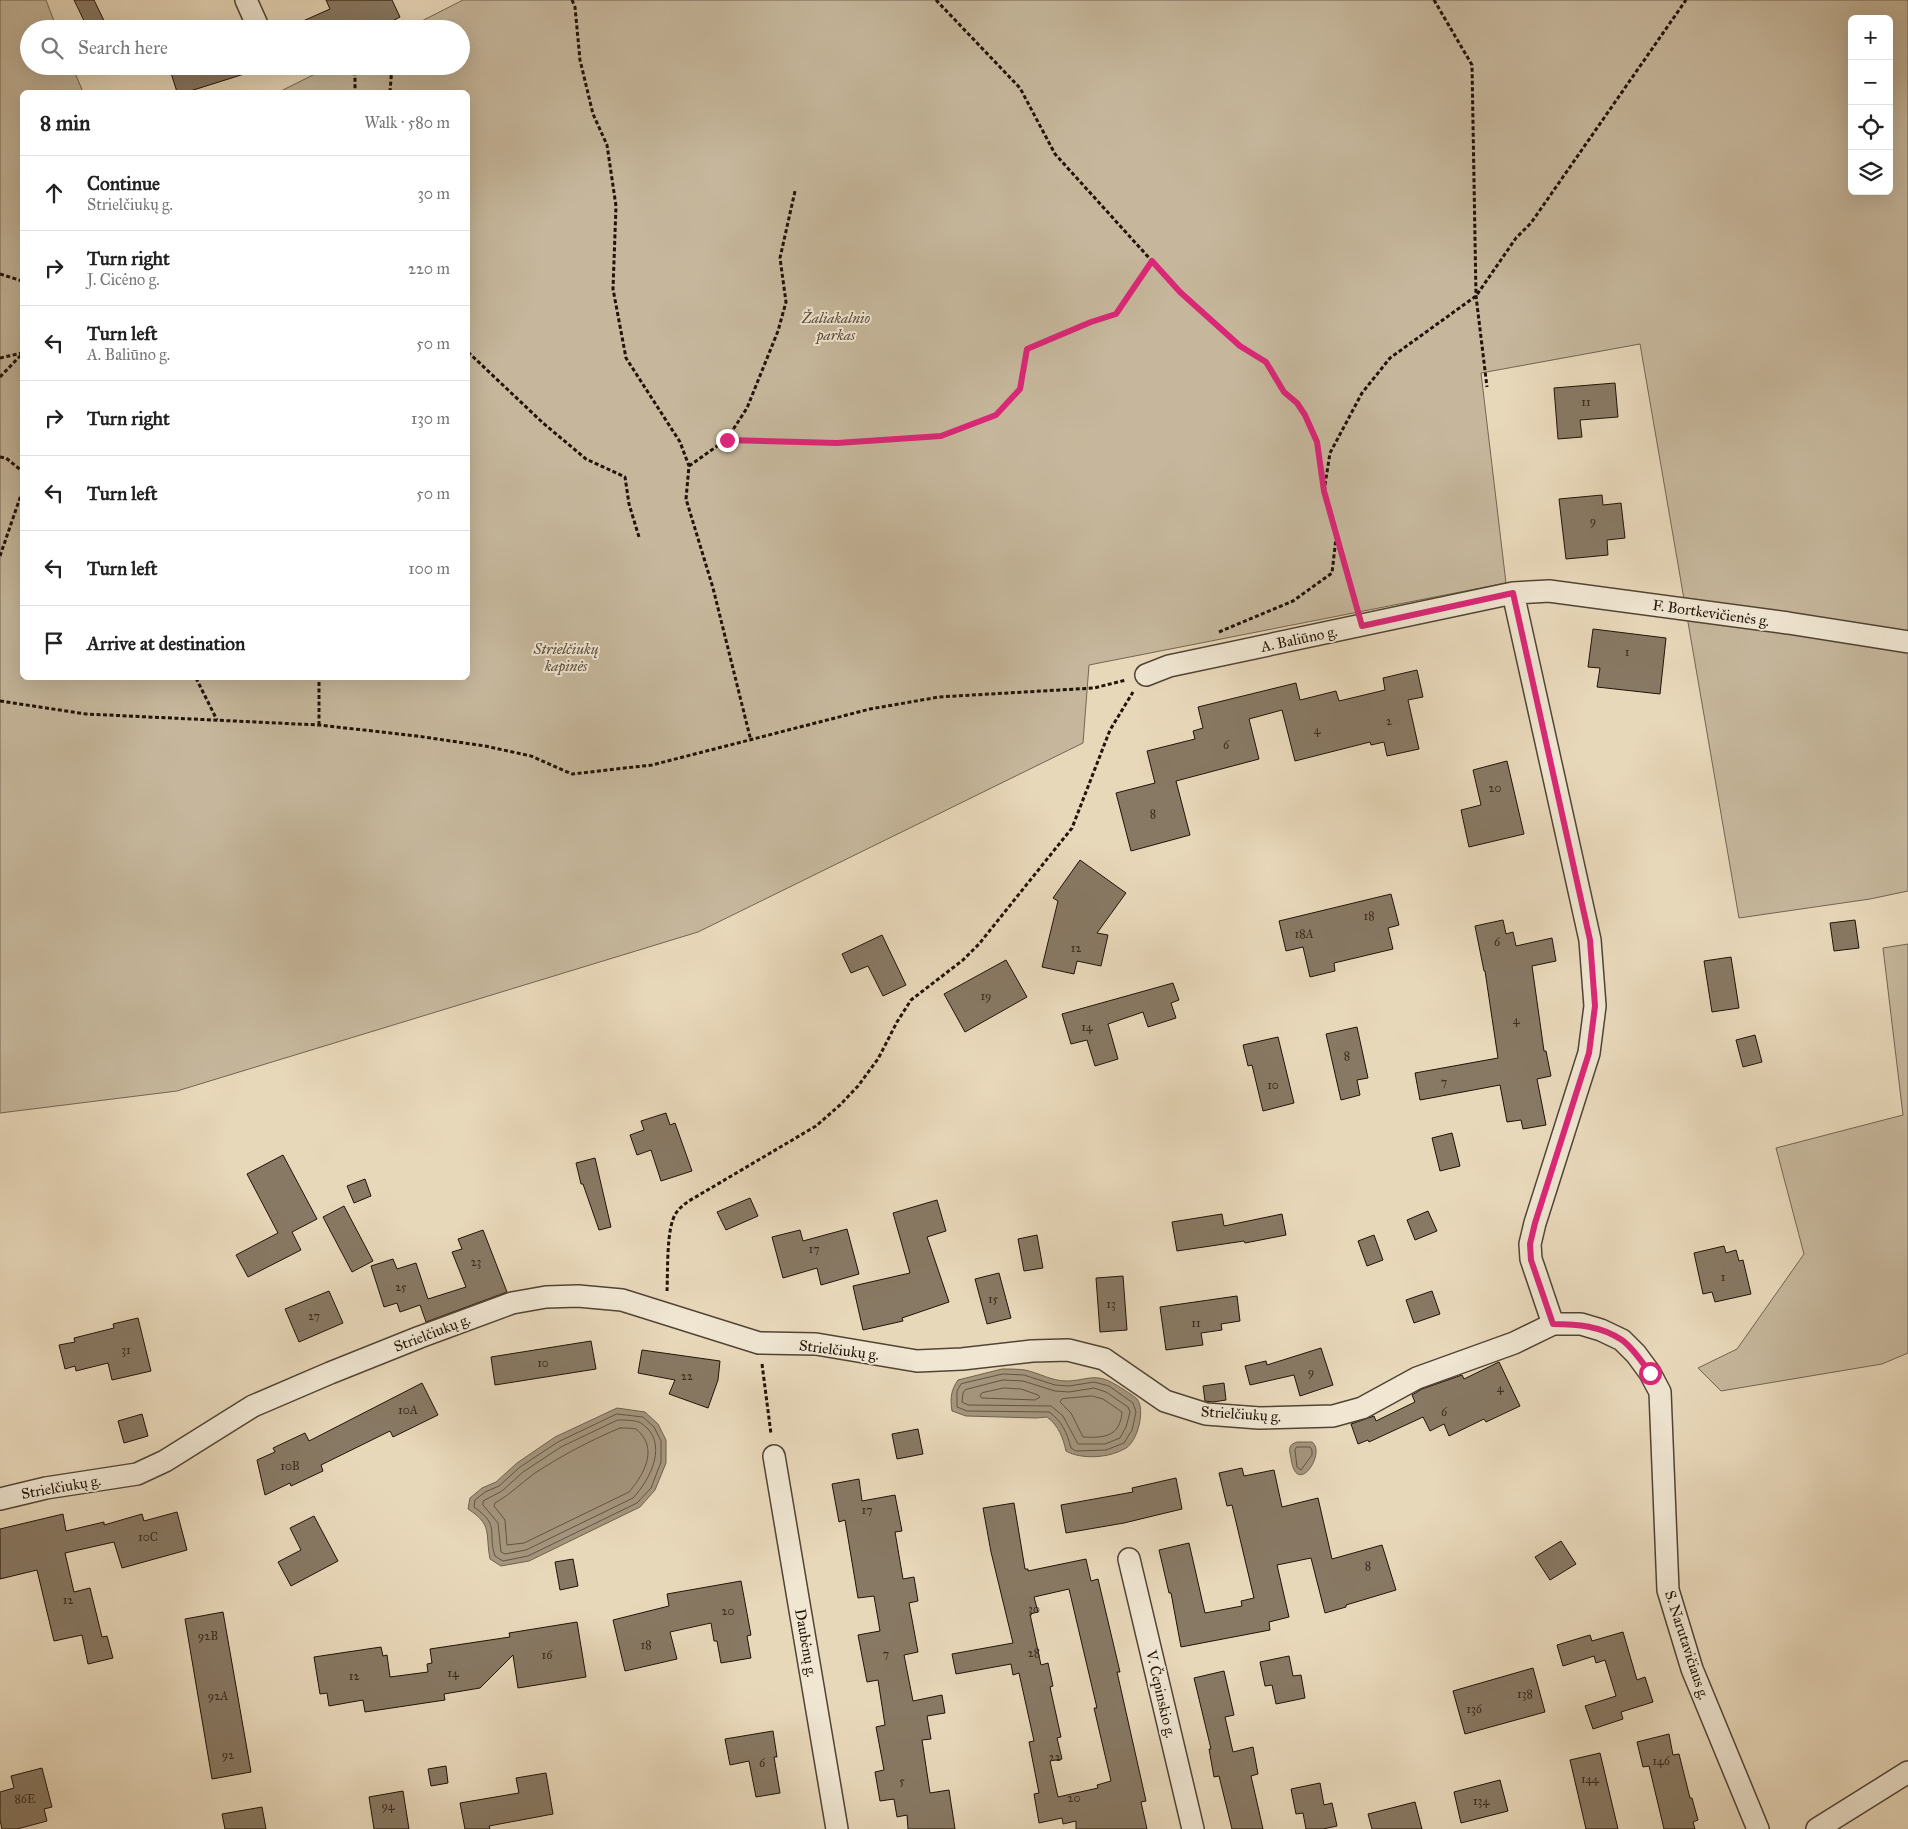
<!DOCTYPE html>
<meta charset="utf-8">
<style>
:root{--surface:#fff;--page:#f2f2f2;--text:#222;--muted:#767676;--line:#e0e0e0}
body{margin:0;font-family:"IM FELL Great Primer",serif;background:var(--page);color:var(--text)}
.controls{position:absolute;right:15px;top:15px;display:grid;overflow:hidden;border-radius:8px;box-shadow:0 5px 20px #0002}
.controls button{width:45px;height:45px;display:grid;place-items:center;padding:0;border:0;border-bottom:1px solid var(--line);background:var(--surface);color:var(--text);font:25px sans-serif}
.stop{position:absolute;width:15px;height:15px;margin:-11px;border:4px solid #db2777;border-radius:50%;background:#fff}
.stop.end{background:#db2777;border-color:#fff;box-shadow:0 1px 5px #0008}
.list{margin:0;padding:0;list-style:none}
h2{display:flex;justify-content:space-between;align-items:center;height:65px;margin:0;padding:0 20px;font-size:21px}
h2 small{font-size:16px;font-weight:400;color:var(--muted)}
.list li{display:grid;grid-template-columns:32px 1fr auto;gap:15px;align-items:center;box-sizing:border-box;height:75px;padding:0 20px;border-top:1px solid var(--line)}
.list b{display:block;font-size:19px;white-space:nowrap}
.list p{margin:0;font-size:16px;white-space:nowrap;color:var(--muted)}
.list em{font-size:16px;font-style:normal;color:var(--muted)}
.icon{flex:none;width:28px;height:28px;fill:none;stroke:currentColor;stroke-width:2;stroke-linecap:round;stroke-linejoin:round}
.map{position:relative;flex:none;width:1908px;height:1829px;overflow:hidden}
.search{position:absolute;background:var(--surface);box-shadow:0 5px 20px #0002;left:20px;top:20px;width:450px;height:55px;display:flex;align-items:center;gap:12px;box-sizing:border-box;padding:0 18px;border-radius:28px;color:var(--muted);font-size:19px}
.panel{position:absolute;background:var(--surface);box-shadow:0 5px 20px #0002;left:20px;top:90px;width:450px;height:590px;border-radius:8px}
.map>svg:first-child{display:block}
.green{fill:#c6b79c;stroke:#736552;fill-rule:evenodd}
.water{fill:#a4957d;stroke:#6f614e}
.lines{fill:none;stroke-linecap:round;stroke-linejoin:round}
.shore{stroke:#625442;stroke-width:1}
.building{fill:#887964;stroke:#201307;fill-rule:evenodd}
.street-casing{stroke:#524434;stroke-width:24}
.path{stroke:#201307;stroke-width:3;stroke-dasharray:4 2.5;stroke-linecap:butt}
.street{stroke:#f0e6d2;stroke-width:21}
.route{stroke:#db2777;stroke-width:6}
.labels{text-anchor:middle;stroke-width:4;stroke-linejoin:round;paint-order:stroke}
.number-label{font-size:12px;fill:#3a2c1e}
.park-label{font-size:15px;font-style:italic;fill:#5a4c3b;stroke:#f0e6d2}
.street-label{font-size:15px;fill:#201307;stroke:#f0e6d2}
</style>
<div class="map">
<svg width="1908" height="1829" viewBox="0 0 1908 1829">
<rect width="100%" height="100%" fill="#e8d8ba"/>
<filter id="stains"><feTurbulence type="fractalNoise" baseFrequency=".004" numOctaves="4"/><feColorMatrix values="0 0 0 0 .2 0 0 0 0 .09 0 0 0 0 .02 0 0 0 .5 -.17"/></filter>
<radialGradient id="worn" r=".72"><stop offset=".6" stop-color="#630" stop-opacity="0"/><stop offset="1" stop-color="#630" stop-opacity=".3"/></radialGradient>
<path class="green" d="M0,0H46L57,29H29V66H72L83,92H22V678H468V92H279L331,66H461V29H406L463,0H1908V891L1870,899L1739,918L1640,344L1481,373L1506,583L1089,665L1083,743L698,932L177,1091L0,1113ZM1852,19H1889V191H1852Z
M1908,944V1353L1882,1364L1721,1391L1698,1368L1737,1349L1804,1254L1776,1148L1903,1115L1883,948Z"/>
<path class="water" d="M1002,1369C1010,1369 1018,1369 1025,1370C1039,1373 1052,1381 1066,1381C1084,1381 1094,1373 1111,1382C1117,1385 1133,1395 1137,1399C1146,1410 1137,1442 1126,1448C1110,1458 1082,1460 1066,1451C1063,1438 1059,1426 1047,1417L1036,1418L966,1416L952,1411C950,1398 951,1390 958,1380Z
M617,1408L645,1412L658,1424L666,1440V1463L655,1490L640,1507L529,1561L501,1566L490,1559C485,1533 493,1525 468,1509L470,1498L482,1488L496,1482L517,1463L555,1437Z
M1297,1442H1312C1327,1453 1296,1499 1291,1458C1289,1449 1288,1445 1297,1442Z"/>
<g class="lines">
<path class="shore" d="M1003,1374L1024,1375L1055,1385L1069,1386L1094,1382L1109,1386L1133,1403L1136,1412L1132,1430L1124,1443L1106,1450L1076,1451L1071,1448C1067,1433 1062,1421 1049,1412L967,1411L957,1407V1391L961,1384Z
M1003,1380L1023,1381L1055,1391L1069,1392L1094,1388L1106,1392L1128,1407L1130,1412L1126,1427L1120,1438L1105,1444H1078L1063,1416L1051,1406L968,1405L962,1402L963,1393L965,1390Z
M1004,1388L1021,1389L1038,1395L1040,1397L1035,1400L982,1398L980,1396L982,1393Z
M1092,1396L1103,1399L1122,1412C1120,1437 1104,1438 1083,1437L1071,1413L1060,1402L1062,1399Z
M617,1414L643,1417L654,1427L661,1441V1462L651,1488L637,1503L528,1556L503,1561L495,1556C487,1532 501,1526 474,1507L475,1500L485,1492L499,1486L520,1467L558,1442Z
M618,1420C625,1420 636,1420 641,1423C670,1442 650,1480 633,1498L526,1550L505,1554L501,1552L498,1523L483,1505V1501L502,1491L523,1472L561,1447Z
M620,1428C625,1428 631,1428 636,1429C639,1431 642,1435 644,1438C655,1456 641,1478 629,1492L524,1543L507,1545L505,1520L494,1506L495,1503C510,1495 521,1483 535,1473C563,1455 589,1441 620,1428Z
M1297,1447H1310L1312,1450V1455L1301,1470L1297,1467L1295,1450Z"/>
</g>
<path class="building" d="M74,0H94L108,29H88Z
M326,0H392L400,17L377,29H285L330,9Z
M179,66H257V70L187,92H177L171,73L180,70Z
M1615,383L1618,417L1580,420L1582,437L1558,439L1554,388Z
M1602,495L1603,505L1621,503L1625,538L1607,540L1608,555L1566,559L1559,499Z
M1593,629L1666,638L1660,694L1597,687L1600,668L1588,667Z
M1417,670L1423,697L1408,700L1419,749L1387,756L1384,742L1371,745L1370,742L1295,761L1282,710L1249,719L1259,759L1176,781L1190,835L1131,851L1116,793L1155,783L1147,751L1195,739L1193,731L1203,728L1198,707L1296,683L1300,700L1336,691L1339,701L1385,690L1383,678Z
M1507,761L1524,834L1469,847L1461,810L1481,805L1473,770Z
M1080,860L1126,893L1097,933L1108,935L1101,966L1077,961L1074,974L1042,967L1058,901L1053,898Z
M1391,894L1399,925L1388,928L1393,949L1334,963L1335,971L1310,977L1303,947L1286,951L1279,921Z
M1503,920L1506,934L1513,932L1516,946L1552,938L1556,961L1532,966L1544,1051H1546L1551,1076L1537,1079L1546,1125L1523,1129L1521,1120L1507,1122L1500,1085L1420,1100L1415,1073L1498,1058L1485,971H1484L1475,926Z
M1855,920L1859,948L1834,951L1830,923Z
M882,935L906,985L883,996L868,966L851,973L842,954Z
M1731,957L1739,1008L1712,1012L1704,961Z
M1006,960L1027,997L965,1032L944,994Z
M1173,983L1179,1000L1171,1003L1176,1018L1148,1027L1143,1012L1108,1024L1118,1059L1095,1066L1087,1040L1071,1044L1062,1014Z
M1357,1027L1368,1078L1357,1080L1360,1095L1341,1100L1326,1034Z
M1755,1035L1762,1062L1743,1067L1736,1040Z
M1278,1037L1294,1103L1263,1111L1252,1065L1248,1066L1243,1045Z
M666,1113L670,1125L675,1123L692,1171L661,1181L651,1150L637,1155L630,1135L644,1130L641,1121Z
M1452,1133L1460,1166L1440,1171L1432,1138Z
M283,1155L317,1219L292,1232L301,1250L248,1277L236,1255L278,1233L247,1174Z
M595,1158L611,1227L599,1230L583,1184H581L576,1163Z
M365,1179L371,1196L354,1203L347,1186Z
M750,1198L758,1216L726,1230L717,1212Z
M937,1200L946,1231L927,1237L949,1302L902,1318L903,1321L863,1330L853,1286L910,1273L893,1213Z
M344,1206L373,1261L352,1272L323,1217Z
M1428,1211L1437,1231L1415,1240L1407,1220Z
M1222,1214L1224,1226L1282,1214L1286,1235L1245,1243L1244,1241L1177,1251L1172,1222Z
M847,1229L859,1274L821,1285L817,1268L783,1278L772,1237L800,1230L803,1241Z
M483,1230L507,1292L426,1322L420,1305L400,1312L397,1303L384,1307L371,1266L393,1259L397,1269L416,1263L428,1299L466,1287L452,1252L462,1249L458,1239Z
M1037,1235L1043,1268L1024,1271L1018,1239Z
M1374,1235L1383,1260L1367,1266L1358,1241Z
M1724,1246L1726,1253L1736,1250L1739,1261L1743,1260L1751,1294L1715,1302L1712,1292L1703,1294L1694,1253Z
M999,1273L1011,1318L987,1324L975,1279Z
M1123,1276L1127,1330L1100,1332L1096,1278Z
M329,1291L343,1323L299,1342L285,1309Z
M1432,1291L1440,1314L1414,1323L1406,1300Z
M1237,1296L1240,1321L1221,1324L1222,1330L1201,1333L1203,1345L1166,1350L1160,1307Z
M138,1318L151,1371L112,1380L108,1363L76,1371L75,1366L65,1369L59,1345L75,1342L74,1338L114,1328L113,1324Z
M591,1341L596,1369L495,1385L491,1357Z
M1321,1348L1333,1385L1300,1396L1294,1375L1250,1385L1245,1366L1266,1361L1267,1365Z
M642,1350L720,1361L718,1380L708,1408L669,1394L675,1380L638,1373Z
M1499,1362L1520,1406L1486,1422L1484,1419L1449,1436L1444,1424L1430,1431L1423,1417L1369,1442L1368,1440L1358,1444L1351,1424L1374,1416L1376,1421L1415,1402L1412,1395L1422,1389L1462,1375L1464,1379Z
M422,1383L438,1415L393,1437L390,1431L321,1465L323,1471L291,1486L290,1483L265,1495L257,1460L275,1452L273,1448L305,1433L309,1441Z
M1224,1383L1226,1400L1213,1402L1205,1401L1203,1386Z
M142,1414L148,1436L124,1443L118,1421Z
M918,1429L923,1454L897,1459L892,1434Z
M1242,1468L1244,1476L1274,1470L1282,1507L1318,1498L1332,1559L1382,1545L1396,1590L1346,1605V1607L1325,1613L1311,1558L1277,1565L1289,1617L1269,1622L1270,1630L1181,1647L1171,1593H1169L1159,1550L1189,1543L1205,1613L1242,1606L1241,1601L1254,1598L1232,1505L1227,1506L1219,1473Z
M1176,1478L1182,1509L1124,1523L1066,1533L1061,1505L1133,1492L1132,1488Z
M859,1479L862,1501L895,1495L902,1531L895,1532L903,1579L914,1577L918,1601L909,1603L918,1652L904,1655L913,1701L942,1695L945,1713L927,1716L931,1739L922,1740L930,1793L949,1790L955,1829H908L907,1815L897,1817L894,1799L880,1801L875,1772L884,1770L876,1727L885,1725L878,1680L867,1682L858,1635L880,1631L874,1596L858,1598L845,1520L839,1522L832,1484Z
M1014,1503L1025,1569H1028V1571L1086,1559L1091,1581L1098,1579L1120,1672H1117L1146,1801L1141,1802L1147,1829H1076V1821L1063,1824L1062,1818L1039,1823L1034,1794L1039,1793L1029,1742L1034,1741L1019,1673L1013,1675L1011,1664L956,1674L952,1654L1013,1643L991,1552L983,1508ZM1069,1589L1097,1708H1094L1111,1781L1097,1785L1098,1788L1058,1797L1050,1761L1062,1759L1057,1738L1061,1737L1050,1687L1053,1686L1048,1663L1041,1665L1030,1614L1038,1612L1034,1597Z
M177,1512L187,1550L122,1568L114,1542L65,1553L74,1592L90,1588L102,1637L107,1636L113,1658L88,1664L82,1635L54,1641L37,1570L0,1579V1529L63,1514L66,1531L104,1522V1525L142,1514L144,1521Z
M314,1516L338,1561L291,1586L278,1562L301,1550L290,1528Z
M1561,1541L1576,1564L1550,1580L1535,1557Z
M573,1559L578,1586L560,1590L555,1562Z
M741,1581L751,1635L747,1636L751,1658L721,1663L717,1641H714L711,1623L670,1632L677,1659L625,1671L613,1620L669,1606L667,1594Z
M223,1612L251,1772L212,1779L185,1619Z
M577,1622L586,1677L518,1688L513,1655L480,1688L444,1694L445,1700L365,1712L363,1700L329,1706L327,1693L320,1694L314,1657L381,1647L383,1656L387,1655L390,1677L428,1672L427,1664L432,1663L430,1649L510,1637L509,1633Z
M1623,1632L1637,1680L1645,1677L1653,1702L1621,1712L1623,1719L1593,1729L1585,1706L1616,1696L1605,1660L1596,1663L1594,1656L1563,1666L1557,1645L1590,1635L1592,1641Z
M1289,1656L1293,1676L1301,1675L1305,1698L1276,1704L1272,1685L1265,1686L1260,1662Z
M1533,1668L1545,1712L1465,1734L1453,1691Z
M1224,1671L1234,1715L1225,1717L1233,1752L1253,1747L1258,1774L1251,1776L1263,1829H1232L1219,1776L1214,1777L1209,1749H1211L1194,1678Z
M773,1731L777,1757H774L780,1793L756,1797L749,1761L730,1765L725,1739Z
M1669,1734L1673,1755L1679,1754L1690,1798H1692L1698,1820L1693,1822L1695,1829H1664L1649,1766L1643,1767L1637,1742Z
M1600,1753L1618,1829H1586L1570,1760Z
M446,1766L448,1783L431,1786L428,1769Z
M42,1768L52,1807L44,1809L47,1821L17,1829H2L0,1820V1792L14,1788L11,1776Z
M546,1773L553,1814L489,1826L490,1829H465L460,1803L519,1793L516,1778Z
M1500,1780L1508,1811L1461,1823L1454,1792Z
M1320,1783L1324,1805L1332,1803L1337,1826L1323,1829H1306L1303,1813L1296,1814L1291,1789Z
M403,1791L409,1829H374L369,1797Z
M1415,1802L1422,1829H1372L1368,1814Z
M262,1807L266,1829H225L222,1814Z"/>
<g class="lines">
<g class="street-casing">
<path id="street" d="M246,0L259,29
M1513,593L1590,940L1595,1006L1589,1053L1535,1223L1530,1244L1531,1259L1553,1324
M1146,675L1169,666L1513,593L1549,591L1788,623L1908,642
M774,1456L837,1829
M0,1499L46,1488L137,1474L165,1461L253,1406L330,1373L420,1337L512,1303L546,1297L578,1296L622,1300L759,1343L816,1344L917,1361L962,1359L1032,1351L1068,1350L1104,1359L1165,1401L1206,1414L1259,1418L1333,1416L1362,1408L1417,1378L1514,1343L1553,1324H1581L1601,1330L1622,1340L1636,1354L1650,1373L1660,1392L1668,1590L1692,1669L1758,1829
M1129,1559L1193,1829
M1817,1829L1908,1772"/>
</g>
<path class="path" d="M572,0L575,7L580,60L593,114L607,145L616,206L613,289L626,358L680,442L689,466L686,499L713,588L751,741
M936,0L1020,88L1055,154L1180,292L1240,346L1266,362L1284,392L1297,403L1305,415L1317,442L1324,491L1356,604
M1434,0L1472,65L1476,296L1487,387
M350,66L355,75V92
M390,92L392,66
M0,274L22,281
M468,352L543,423L586,459L625,477L629,504L639,537
M0,358L22,353
M0,377L21,355
M727,439L837,443L941,436L996,415L1020,389L1027,349L1091,322L1116,314L1152,261
M0,457L6,458L22,471
M689,466L727,439L747,408L778,331L786,302L780,258L795,191
M1325,485L1330,453L1362,393L1390,358L1476,296L1516,238L1531,223L1686,0
M0,556L22,492
M1219,632L1293,601L1332,573L1336,538
M196,678L217,720
M0,701L86,714L319,725L417,736L485,746L531,756L572,774L652,765L870,709L939,697L1094,688L1126,680
M319,725V678
M667,1291C668,1272 666,1228 676,1213C681,1206 687,1202 694,1198L816,1126L840,1105L858,1086L878,1059L897,1022L911,1000L963,960L979,944L1072,828L1110,730L1133,692
M762,1364L771,1434"/>
<use href="#street" class="street"/>
</g>
<g class="lines">
<path class="route" d="M727,440L837,443L941,436L996,415L1020,389L1027,349L1091,322L1116,314L1152,261L1180,292L1240,346L1266,362L1284,392L1297,403L1305,415L1317,442L1324,491L1362,626L1513,593L1590,940L1595,1006L1589,1053L1535,1223L1530,1244L1531,1260L1553,1324C1577,1324 1601,1326 1622,1340C1633,1348 1642,1362 1650,1373"/>
</g>
<g class="labels">
<g class="number-label">
<text x="1586" y="406">11</text>
<text x="1593" y="525">9</text>
<text x="1627" y="656">1</text>
<text x="1389" y="725">2</text>
<text x="1317" y="734">4</text>
<text x="1226" y="749">6</text>
<text x="1495" y="792">20</text>
<text x="1153" y="818">8</text>
<text x="1369" y="920">18</text>
<text x="1304" y="938">18A</text>
<text x="1497" y="946">6</text>
<text x="1076" y="952">12</text>
<text x="986" y="1000">19</text>
<text x="1516" y="1024">4</text>
<text x="1087" y="1031">14</text>
<text x="1347" y="1060">8</text>
<text x="1444" y="1086">7</text>
<text x="1273" y="1089">10</text>
<text x="814" y="1253">17</text>
<text x="476" y="1266">23</text>
<text x="1723" y="1281">1</text>
<text x="401" y="1291">25</text>
<text x="993" y="1303">15</text>
<text x="1111" y="1308">13</text>
<text x="314" y="1320">27</text>
<text x="1196" y="1327">11</text>
<text x="126" y="1354">31</text>
<text x="543" y="1367">10</text>
<text x="1311" y="1376">9</text>
<text x="687" y="1380">22</text>
<text x="1500" y="1392">4</text>
<text x="408" y="1414">10A</text>
<text x="1444" y="1416">6</text>
<text x="290" y="1470">10B</text>
<text x="867" y="1514">17</text>
<text x="148" y="1541">10C</text>
<text x="1368" y="1570">8</text>
<text x="68" y="1604">12</text>
<text x="1034" y="1613">30</text>
<text x="728" y="1615">20</text>
<text x="208" y="1640">92B</text>
<text x="646" y="1649">18</text>
<text x="1034" y="1657">28</text>
<text x="886" y="1658">7</text>
<text x="547" y="1659">16</text>
<text x="453" y="1677">14</text>
<text x="354" y="1680">12</text>
<text x="1525" y="1698">138</text>
<text x="218" y="1700">92A</text>
<text x="1474" y="1713">136</text>
<text x="228" y="1759">92</text>
<text x="1055" y="1761">22</text>
<text x="1661" y="1765">146</text>
<text x="762" y="1767">6</text>
<text x="1590" y="1783">144</text>
<text x="902" y="1785">5</text>
<text x="1074" y="1802">20</text>
<text x="25" y="1803">86E</text>
<text x="1481" y="1805">134</text>
<text x="388" y="1810">94</text>
</g>
<g class="park-label">
<text x="836" y="323">Žaliakalnio<tspan x="836" dy="17">parkas</tspan></text>
<text x="566" y="654">Strielčiukų<tspan x="566" dy="17">kapinės</tspan></text>
</g>
<g class="street-label">
<text transform="translate(1711 613) rotate(8)" y="5">F. Bortkevičienės g.</text>
<text transform="translate(1299 639) rotate(-12)" y="5">A. Baliūno g.</text>
<text transform="translate(432 1333) rotate(-21)" y="5">Strielčiukų g.</text>
<text transform="translate(839 1350) rotate(7)" y="5">Strielčiukų g.</text>
<text transform="translate(1241 1414) rotate(4)" y="5">Strielčiukų g.</text>
<text transform="translate(61 1487) rotate(-10)" y="5">Strielčiukų g.</text>
<text transform="translate(806 1643) rotate(80)" y="5">Daubėnų g.</text>
<text transform="translate(1687 1645) rotate(72)" y="5">S. Narutavičiaus g.</text>
<text transform="translate(1161 1694) rotate(77)" y="5">V. Čepinskio g.</text>
</g>
</g>
<rect width="100%" height="100%" filter="url(#stains)"/>
<rect width="100%" height="100%" fill="url(#worn)"/>
</svg>
<div class="controls">
<button>+</button>
<button>−</button>
<button><svg class="icon" aria-label="locate" viewBox="0 0 24 24"><circle cx="12" cy="12" r="6"/><path d="M12 2v4M12 18v4M2 12h4M18 12h4"/></svg></button>
<button><svg class="icon" aria-label="layers" viewBox="0 0 24 24"><path d="M12 4l9 5-9 5-9-5zM3 14l9 5 9-5"/></svg></button>
</div>
<div class="stop" style="left:1650px;top:1373px"></div>
<div class="stop end" style="left:727px;top:440px"></div>
<div class="search"><svg class="icon" aria-label="search" viewBox="0 0 24 24"><circle cx="10" cy="10" r="6"/><path d="M15 15l6 6"/></svg>Search here</div>
<section class="panel">
<h2>8 min<small>Walk · 580 m</small></h2>
<ul class="list">
<li><svg class="icon" aria-label="ahead" viewBox="0 0 24 24"><path d="M12 20V5M6 11l6-6 6 6"/></svg><div><b>Continue</b><p>Strielčiukų g.</p></div><em>30 m</em></li>
<li><svg class="icon" aria-label="right" viewBox="0 0 24 24"><path d="M7 20v-9h11M14 6l5 5-5 5"/></svg><div><b>Turn right</b><p>J. Cicėno g.</p></div><em>220 m</em></li>
<li><svg class="icon" aria-label="left" viewBox="0 0 24 24"><path d="M17 20v-9H6M10 6l-5 5 5 5"/></svg><div><b>Turn left</b><p>A. Baliūno g.</p></div><em>50 m</em></li>
<li><svg class="icon" aria-label="right" viewBox="0 0 24 24"><path d="M7 20v-9h11M14 6l5 5-5 5"/></svg><div><b>Turn right</b></div><em>130 m</em></li>
<li><svg class="icon" aria-label="left" viewBox="0 0 24 24"><path d="M17 20v-9H6M10 6l-5 5 5 5"/></svg><div><b>Turn left</b></div><em>50 m</em></li>
<li><svg class="icon" aria-label="left" viewBox="0 0 24 24"><path d="M17 20v-9H6M10 6l-5 5 5 5"/></svg><div><b>Turn left</b></div><em>100 m</em></li>
<li><svg class="icon" aria-label="arrive" viewBox="0 0 24 24"><path d="M6 21V4h12l-3 4 3 4H6"/></svg><div><b>Arrive at destination</b></div></li>
</ul>
</section>
</div>
